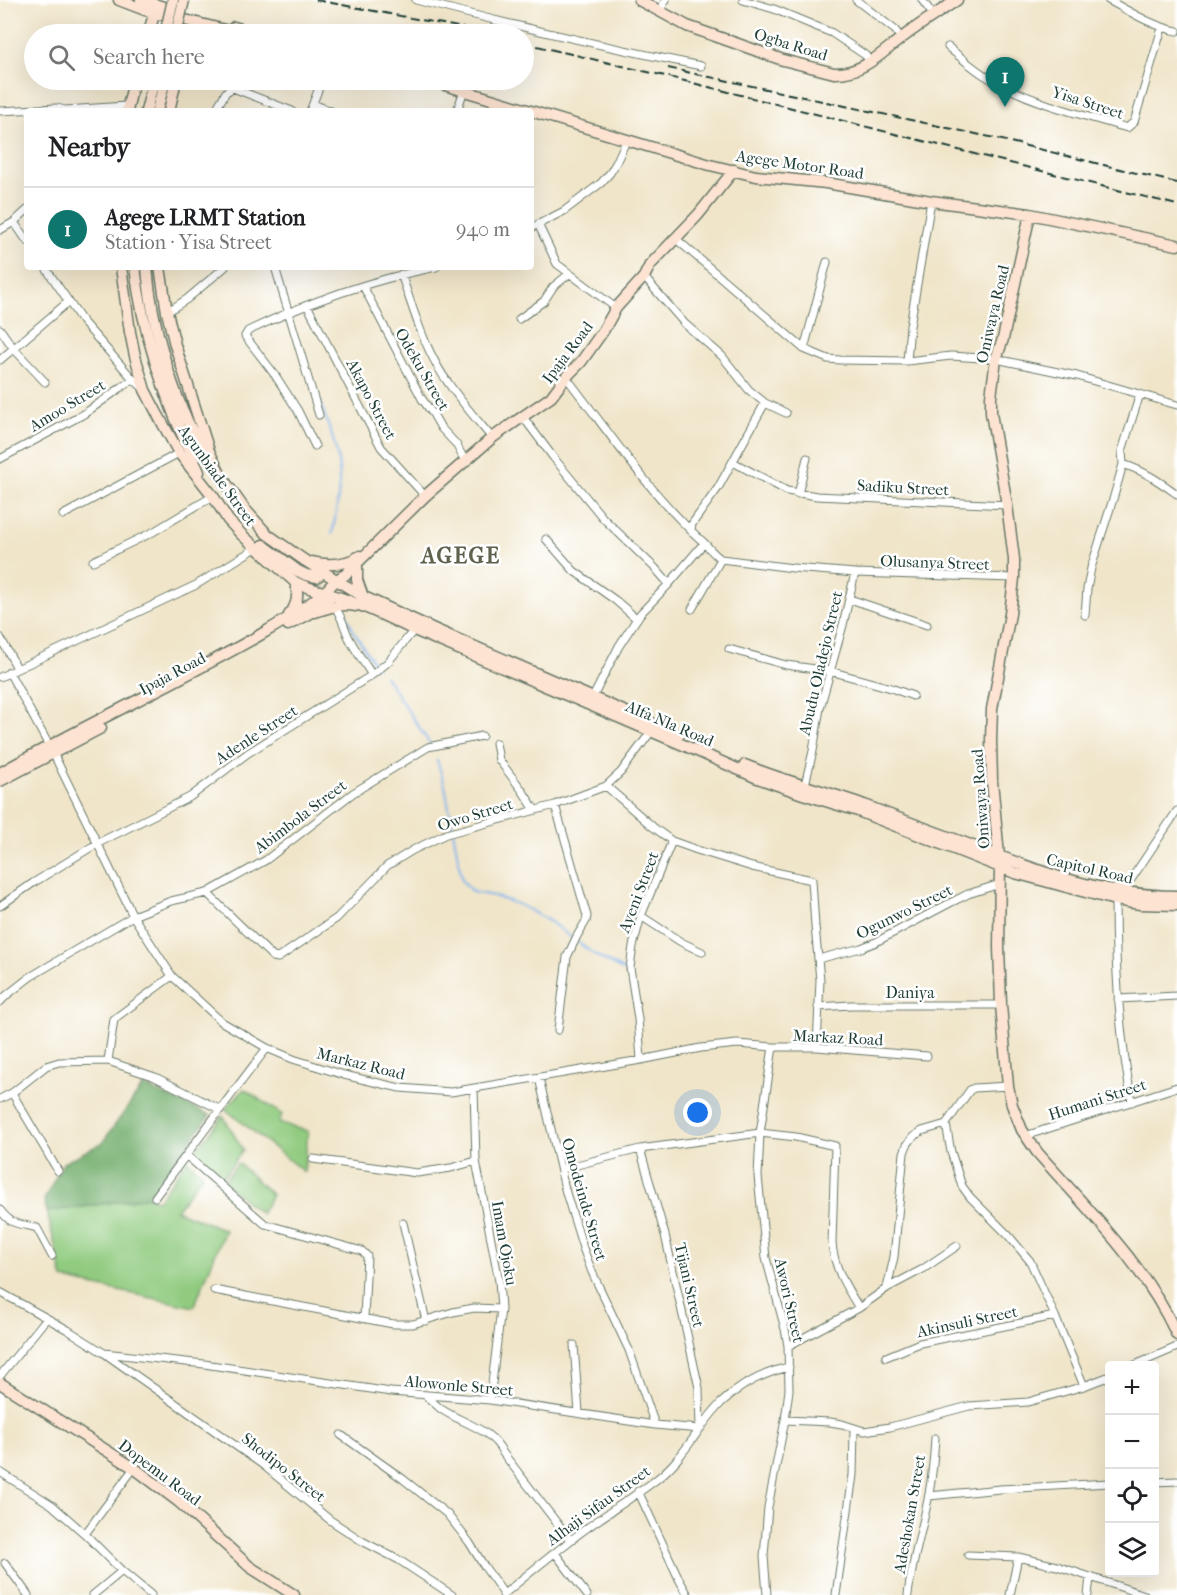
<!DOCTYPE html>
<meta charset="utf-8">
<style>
:root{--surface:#fff;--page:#f6f6f6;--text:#202124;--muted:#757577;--line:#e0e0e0;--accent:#0f766e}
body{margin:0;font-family:"IM FELL French Canon",serif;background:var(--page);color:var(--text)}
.controls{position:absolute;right:18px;bottom:18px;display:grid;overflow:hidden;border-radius:6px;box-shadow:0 6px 24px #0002}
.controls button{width:54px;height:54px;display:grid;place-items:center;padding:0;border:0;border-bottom:2px solid var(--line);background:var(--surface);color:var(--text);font:30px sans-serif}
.you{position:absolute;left:698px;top:1113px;width:21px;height:21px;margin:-15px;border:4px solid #fff;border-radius:50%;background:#1a73e8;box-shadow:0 0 0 9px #1a73e833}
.badge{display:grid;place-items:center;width:39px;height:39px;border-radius:50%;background:var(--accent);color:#fff;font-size:20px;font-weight:700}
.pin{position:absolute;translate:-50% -50px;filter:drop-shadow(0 2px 3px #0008)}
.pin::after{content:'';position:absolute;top:32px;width:21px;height:18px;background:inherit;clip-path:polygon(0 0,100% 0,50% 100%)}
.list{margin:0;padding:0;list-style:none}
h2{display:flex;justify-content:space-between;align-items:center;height:78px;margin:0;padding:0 24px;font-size:26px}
h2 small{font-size:20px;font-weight:400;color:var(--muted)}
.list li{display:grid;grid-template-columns:39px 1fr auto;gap:18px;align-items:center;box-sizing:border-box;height:84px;padding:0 24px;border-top:2px solid var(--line)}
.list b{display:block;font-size:22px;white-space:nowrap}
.list p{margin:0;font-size:20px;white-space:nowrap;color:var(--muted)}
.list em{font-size:20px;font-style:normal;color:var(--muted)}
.icon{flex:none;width:33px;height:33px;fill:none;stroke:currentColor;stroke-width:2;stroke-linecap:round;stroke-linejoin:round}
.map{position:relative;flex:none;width:1177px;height:1595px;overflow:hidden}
.search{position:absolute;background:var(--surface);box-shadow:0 6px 24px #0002;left:24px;top:24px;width:510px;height:66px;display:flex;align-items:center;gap:15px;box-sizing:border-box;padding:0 21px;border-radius:33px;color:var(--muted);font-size:22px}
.panel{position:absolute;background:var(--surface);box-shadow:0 6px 24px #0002;left:24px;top:108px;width:510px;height:162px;border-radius:6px}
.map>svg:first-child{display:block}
.green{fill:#90cb7f;stroke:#58845a;stroke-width:1.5}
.forest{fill:#74af6e;stroke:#4a7651;stroke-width:1.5}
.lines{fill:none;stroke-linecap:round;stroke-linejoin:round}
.stream{stroke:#7fb4ed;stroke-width:2}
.street-casing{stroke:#687868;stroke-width:9}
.secondary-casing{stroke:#687868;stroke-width:13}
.street{stroke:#fff;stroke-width:7}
.secondary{stroke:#fde3d1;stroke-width:10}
.rail{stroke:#1f3d34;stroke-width:2;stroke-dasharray:9 4.5;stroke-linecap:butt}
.secondary-bridge-casing{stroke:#687868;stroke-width:13;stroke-linecap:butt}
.secondary-bridge{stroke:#fde3d1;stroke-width:10}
.labels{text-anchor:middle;stroke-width:5;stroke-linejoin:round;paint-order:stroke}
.street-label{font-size:16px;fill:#1f3d34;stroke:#fff}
.district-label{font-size:22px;font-weight:bold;letter-spacing:1.5px;fill:#5f634e;stroke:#fff}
</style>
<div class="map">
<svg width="1177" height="1595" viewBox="0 0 1177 1595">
<rect width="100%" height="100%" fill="#fff"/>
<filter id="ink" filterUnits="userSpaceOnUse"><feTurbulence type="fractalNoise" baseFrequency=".0167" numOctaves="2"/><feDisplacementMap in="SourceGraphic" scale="12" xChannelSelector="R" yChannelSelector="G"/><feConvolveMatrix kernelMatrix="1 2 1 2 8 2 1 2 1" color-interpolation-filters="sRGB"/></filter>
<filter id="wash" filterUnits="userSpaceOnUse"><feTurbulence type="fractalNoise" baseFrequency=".008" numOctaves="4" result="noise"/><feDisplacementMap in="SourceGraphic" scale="24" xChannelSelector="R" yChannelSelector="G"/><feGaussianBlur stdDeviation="1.35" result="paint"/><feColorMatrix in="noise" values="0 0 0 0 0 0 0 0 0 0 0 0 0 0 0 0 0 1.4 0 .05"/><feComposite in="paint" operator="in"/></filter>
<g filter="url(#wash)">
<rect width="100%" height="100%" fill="#f0e5c9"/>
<path class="green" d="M244,1089L282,1114L279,1123L308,1131L304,1172L225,1109Z
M223,1116L243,1150L222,1178L193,1154Z
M187,1160L203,1174L176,1210L225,1230L194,1307L63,1279L47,1212L148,1197L158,1200Z
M238,1163L272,1195L261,1214L223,1182Z"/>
<path class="forest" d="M143,1086L210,1115L148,1197L47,1212L44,1200L63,1163L102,1143Z"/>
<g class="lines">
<path class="stream" d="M315,389C322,410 333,433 337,455C342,478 337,511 332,534
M346,614L353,630L376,667
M385,676L430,744
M437,760L445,786L462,880L472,892L494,896L520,905L549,921L595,955L628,973"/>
</g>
</g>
<g filter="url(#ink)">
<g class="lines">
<g class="street-casing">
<path id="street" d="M416,0C510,25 605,47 701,66
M743,0L774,9L832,33L865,55L871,62
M856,0L895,30L901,38
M922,0L934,16
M1108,0C1131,12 1152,26 1177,31
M659,11L666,0
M948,47C960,57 972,67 984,75C1027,102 1079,114 1127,128L1134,122L1162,28
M313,104L331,111
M0,111L57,108L65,110L127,106
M215,111L226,92L233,88L292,111
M310,111L322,80
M457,111L464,90
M14,222L27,241
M538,224L557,264L616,308
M531,228L564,211L601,183L610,173L616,163L627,139
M0,230L14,222L27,210
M675,238L804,349L828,359L840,360L907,361L951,356L996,359L1077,376L1177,405
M45,267L82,321L133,379
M275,267L319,415
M401,274C414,311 425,352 449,384C462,403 478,421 492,438
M644,277L685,324L722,356L749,390L765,403L786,413
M363,286L422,399L433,414L441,428L456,444L465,461
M307,305L381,447L425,496
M167,312L187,299L225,267
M519,319L544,301L553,287L569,274
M0,329L14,349L45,382
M804,349L827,262
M0,360L68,302
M907,361L910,326L931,201
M566,377C608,431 651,495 701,540C708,546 713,554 721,559L793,568L855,573L1014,578
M523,417L553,457L603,518L655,568L669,584
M315,446L298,411L275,375L245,336L248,331C308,302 371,280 436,267
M0,459L84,414L133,379L143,388
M733,462L787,491L817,496L1007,505
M1123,464C1146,472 1157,480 1177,494
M798,494L807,458
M63,515L179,453
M691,530L692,524L718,488L765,403
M546,539L574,571L615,600L637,619
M93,561L153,532L213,496
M850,599L927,625
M335,607C342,617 344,627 349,638C356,651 364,663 372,675
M692,609L721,559
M1085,615L1087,589L1091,568L1114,496L1123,464L1122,451L1140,394
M0,637L17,668
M729,649L786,665L830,671L891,688L913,696
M9,672L53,753L133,916L172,976L222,1022L267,1048L293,1059L344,1075L400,1088L451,1092L641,1060L701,1048L737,1044L773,1047H817L927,1056
M0,677L196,585L256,548
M593,697L619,646L640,614L669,584L704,543
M496,743L499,760L522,790L535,810
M606,786L653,827L672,841L697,850L752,867L812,880L815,926L820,980L817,1047
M804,789L813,751L820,708L843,625L855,573
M555,805L587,916L586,921L577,936L567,957L558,1030
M207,893L273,957L278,958L337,918L387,866L413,850L446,834L555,805L606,786L621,772L653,729
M1122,893L1177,811
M1115,900C1115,968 1119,1035 1132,1102
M0,906L33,883L98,843L190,797L248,753L372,675L388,662L414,630L415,626
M641,916L681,942L702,952
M818,959L861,948L876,942L950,903L968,894L1000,884
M1118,999L1177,996
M0,1002L7,995L30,977L133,916L171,901L207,893L266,860L353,793L428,747L482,736
M818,1007L851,1005H1001
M641,1060L638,1019L630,968L633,946L641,916L672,841
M108,1061L114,1019L172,976
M539,1078L566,1193L583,1248L592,1272L629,1350L655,1425
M474,1089L476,1161L499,1281L501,1309L490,1400
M12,1093L58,1171
M0,1099L12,1093L46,1066L59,1062L108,1061L155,1077L219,1109
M946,1124L951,1152L962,1186L970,1197L1008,1235L1030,1261L1055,1316L1084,1386
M1025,1136L1177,1087
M640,1149L665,1235L699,1388L700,1429
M186,1155L265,1224L362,1251L367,1256L364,1318
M313,1159L417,1173L451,1168L476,1161
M561,1169L640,1149L760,1133L796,1137L835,1146L832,1243C834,1268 846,1287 859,1308
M155,1197C192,1147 229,1097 267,1048
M0,1210C14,1228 19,1222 37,1228L52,1256
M403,1223L426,1321
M887,1288L894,1257L904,1153L907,1145L913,1137L922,1131L946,1124L970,1090L974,1088L1008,1086
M214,1290L393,1324H413L453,1312L474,1308L501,1309
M0,1292L68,1330L104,1353L263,1465L330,1520L362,1541L399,1560L452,1595
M574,1345L579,1413
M788,1346L859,1308L887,1288L923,1269L957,1246
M104,1353L204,1364L391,1392L490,1400L655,1425L700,1429
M886,1357L920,1343L1055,1316
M1133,1366L1177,1347
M0,1376L46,1319
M426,1396C431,1400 436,1405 441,1409C463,1424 491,1428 503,1453L570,1540
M785,1420L830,1422L842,1424L864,1431L890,1427L969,1406L1028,1402L1084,1386L1110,1376
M341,1435L403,1479L447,1514L469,1542L484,1566L504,1594
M0,1472L52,1505L85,1534L122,1571L151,1595
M1154,1482L1177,1481
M638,1491L680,1581L688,1595
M929,1496L1000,1489L1110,1483
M85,1534L134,1468
M555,1553L587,1595
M968,1555L1018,1557L1057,1566L1145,1595
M5,1563L28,1595
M93,1595L122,1571
M503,1595C525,1576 548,1558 571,1540C598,1518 629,1501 657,1479C684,1458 698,1427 721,1403C741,1384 763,1373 789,1367
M767,1595L764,1556L768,1507L785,1420L789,1390L788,1346L785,1329L766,1258L758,1176L760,1133L773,1047
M836,1595L853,1475L854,1429
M908,1595C912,1560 923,1528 929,1494C932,1476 934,1457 935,1438
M1010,1595L1018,1557
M1088,1595L1090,1578"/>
</g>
<g class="secondary-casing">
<path id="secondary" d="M119,0L145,10L241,34
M141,0L167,8
M639,0L687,26L783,60L834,73C863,74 881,53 903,37C920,24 939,12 957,0
M234,27L248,31L253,34
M148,34L157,6
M428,80L710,165L756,176L826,183L931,201L1030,214L1177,245
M127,111L134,80
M146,111L154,80
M157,111L165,80
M169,111L176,80
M1030,214L1003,339L996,359L991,396V413L1007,505L1014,559V578L1010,614L992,709L991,740L992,781L1000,866L999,947L1001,1005L1008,1086L1012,1105L1022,1130L1037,1152C1087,1209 1145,1265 1177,1335
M121,267L130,332L135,356L145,390L158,415L179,453L213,496L228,520L242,535L295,582C308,589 322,591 335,596C363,605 388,617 414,630L695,750L755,777L803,794L858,811L1015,873L1115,900L1140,904L1177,905
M135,267C143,339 168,407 199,472
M147,267C151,323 173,400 202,449
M160,267L167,312L175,345L209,451L221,476L243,507L267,534L304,560L364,597L436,630L679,735
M263,545L298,571L306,575L317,577L323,572
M312,562C328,566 345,565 360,556
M357,564V580L363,597
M315,612C327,608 342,603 355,606
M289,615C298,605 299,594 295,582
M288,625L309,614L330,597
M745,765C785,782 827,791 867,806C899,819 932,831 965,843C1034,870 1101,896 1177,896
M0,773C85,725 174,684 260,635C281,623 302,610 321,595C332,587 330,582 345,575L425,496L492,438L551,397L566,377L581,362L603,331L616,308L644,277L650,265L698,215L734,170
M0,781L101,728
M0,1383L134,1468L179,1502L250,1567L294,1595"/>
</g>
<use href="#street" class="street"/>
<use href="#secondary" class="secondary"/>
<path class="rail" d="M316,0L495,34
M524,43L665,76L1177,205
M668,68L990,137L1177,183"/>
<g class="secondary-bridge-casing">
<path id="secondary-bridge" d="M165,34L173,0
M176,34L184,0"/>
</g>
<use href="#secondary-bridge" class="secondary-bridge"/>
</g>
</g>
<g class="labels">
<g class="street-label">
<text transform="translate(791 44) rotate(17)" y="6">Ogba Road</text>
<text transform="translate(1088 102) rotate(18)" y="6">Yisa Street</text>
<text transform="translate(800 164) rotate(8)" y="6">Agege Motor Road</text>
<text transform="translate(992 314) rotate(-77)" y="6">Oniwaya Road</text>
<text transform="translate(567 352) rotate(-53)" y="6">Ipaja Road</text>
<text transform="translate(423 369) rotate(60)" y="6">Odeku Street</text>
<text transform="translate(372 399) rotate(62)" y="6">Akapo Street</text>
<text transform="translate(67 405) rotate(-31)" y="6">Amoo Street</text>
<text transform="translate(218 475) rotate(54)" y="6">Agunbiade Street</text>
<text transform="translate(903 487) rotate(3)" y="6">Sadiku Street</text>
<text transform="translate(935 562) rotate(2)" y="6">Olusanya Street</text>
<text transform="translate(820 663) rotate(-77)" y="6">Abudu Oladejo Street</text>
<text transform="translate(172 673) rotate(-28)" y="6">Ipaja Road</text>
<text transform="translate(670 723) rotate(23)" y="6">Alfa Nla Road</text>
<text transform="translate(256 734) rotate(-33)" y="6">Adenle Street</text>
<text transform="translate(980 799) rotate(-94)" y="6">Oniwaya Road</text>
<text transform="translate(475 814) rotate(-17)" y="6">Owo Street</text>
<text transform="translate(300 816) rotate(-37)" y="6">Abimbola Street</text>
<text transform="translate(1090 868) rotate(13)" y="6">Capitol Road</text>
<text transform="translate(638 892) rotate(-69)" y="6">Ayeni Street</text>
<text transform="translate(904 911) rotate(-26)" y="6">Ogunwo Street</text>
<text x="910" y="998">Daniya</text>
<text transform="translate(838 1037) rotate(3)" y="6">Markaz Road</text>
<text transform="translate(361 1063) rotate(14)" y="6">Markaz Road</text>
<text transform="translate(1097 1099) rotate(-18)" y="6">Humani Street</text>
<text transform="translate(585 1199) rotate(74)" y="6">Omodeinde Street</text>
<text transform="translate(505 1243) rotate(80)" y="6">Imam Ojoku</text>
<text transform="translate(690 1285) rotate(77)" y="6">Tijani Street</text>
<text transform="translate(790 1300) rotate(77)" y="6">Awori Street</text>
<text transform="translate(967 1321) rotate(-12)" y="6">Akinsuli Street</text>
<text transform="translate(459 1385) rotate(5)" y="6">Alowonle Street</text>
<text transform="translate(284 1467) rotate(38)" y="6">Shodipo Street</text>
<text transform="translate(160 1472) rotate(37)" y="6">Dopemu Road</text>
<text transform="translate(598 1505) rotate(-36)" y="6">Alhaji Sifau Street</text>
<text transform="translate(909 1514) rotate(-80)" y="6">Adeshokan Street</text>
</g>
<g class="district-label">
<text x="461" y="563">AGEGE</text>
</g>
</g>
</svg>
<div class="controls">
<button>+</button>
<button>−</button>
<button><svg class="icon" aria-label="locate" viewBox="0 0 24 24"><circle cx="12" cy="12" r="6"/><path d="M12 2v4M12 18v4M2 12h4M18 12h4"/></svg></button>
<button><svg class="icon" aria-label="layers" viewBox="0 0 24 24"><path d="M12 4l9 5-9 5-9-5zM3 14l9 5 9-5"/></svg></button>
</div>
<div class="you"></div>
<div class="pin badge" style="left:1005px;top:107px">1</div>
<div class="search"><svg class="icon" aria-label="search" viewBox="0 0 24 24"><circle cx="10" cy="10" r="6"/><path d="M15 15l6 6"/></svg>Search here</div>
<section class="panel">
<h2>Nearby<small></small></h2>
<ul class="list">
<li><span class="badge">1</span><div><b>Agege LRMT Station</b><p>Station · Yisa Street</p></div><em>940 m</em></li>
</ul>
</section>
</div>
